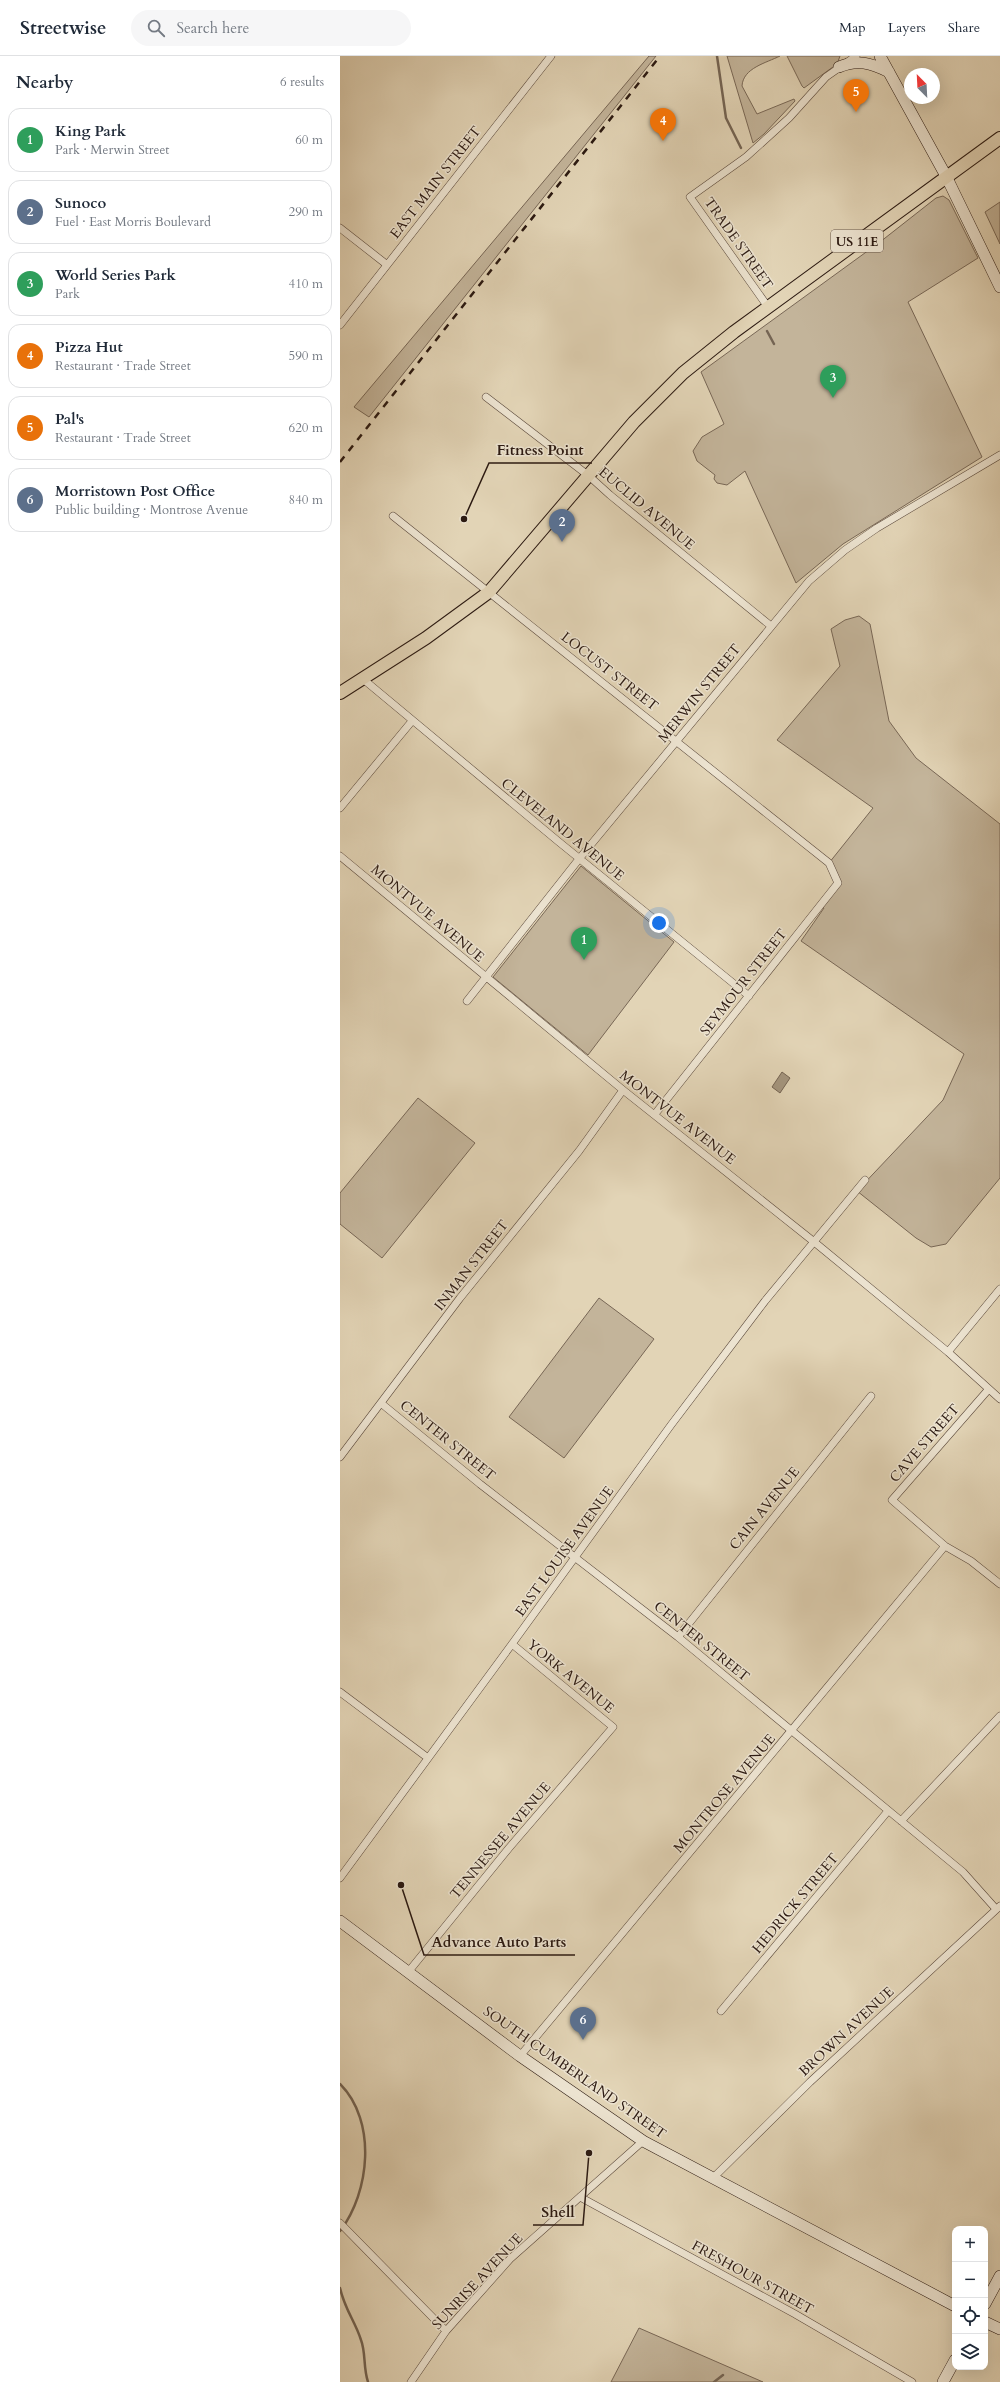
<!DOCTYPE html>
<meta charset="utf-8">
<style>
:root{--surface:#fff;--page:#f6f6f7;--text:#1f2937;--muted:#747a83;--line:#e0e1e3;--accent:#d93025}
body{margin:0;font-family:Cardo,serif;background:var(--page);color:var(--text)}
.controls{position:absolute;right:12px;bottom:12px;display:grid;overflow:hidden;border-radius:8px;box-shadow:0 4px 16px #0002}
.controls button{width:36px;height:36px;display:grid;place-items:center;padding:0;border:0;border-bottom:1px solid var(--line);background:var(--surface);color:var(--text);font:20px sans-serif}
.compass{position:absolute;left:564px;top:12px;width:36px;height:36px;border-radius:50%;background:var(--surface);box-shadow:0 4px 16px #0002;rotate:336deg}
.you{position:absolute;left:319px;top:867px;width:14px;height:14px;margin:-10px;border:3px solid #fff;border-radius:50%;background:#1a73e8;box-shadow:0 0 0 6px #1a73e833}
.badge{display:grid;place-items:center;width:26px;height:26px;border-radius:50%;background:var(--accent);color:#fff;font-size:13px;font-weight:700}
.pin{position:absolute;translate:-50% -33px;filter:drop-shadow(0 1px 2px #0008)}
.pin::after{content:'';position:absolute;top:21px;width:14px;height:12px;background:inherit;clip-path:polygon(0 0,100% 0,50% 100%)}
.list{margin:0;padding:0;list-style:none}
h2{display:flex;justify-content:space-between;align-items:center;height:52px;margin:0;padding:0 16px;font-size:17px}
h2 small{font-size:13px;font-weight:400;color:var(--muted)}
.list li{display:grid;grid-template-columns:26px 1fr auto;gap:12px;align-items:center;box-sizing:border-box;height:64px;margin:0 8px 8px;padding:0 8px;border:1px solid var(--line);border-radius:12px}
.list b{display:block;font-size:15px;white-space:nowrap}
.list p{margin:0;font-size:13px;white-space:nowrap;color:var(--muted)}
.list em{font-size:13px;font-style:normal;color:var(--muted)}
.icon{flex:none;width:22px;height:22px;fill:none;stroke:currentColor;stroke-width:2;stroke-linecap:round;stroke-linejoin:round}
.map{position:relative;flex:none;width:660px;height:2326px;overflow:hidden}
header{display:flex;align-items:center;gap:24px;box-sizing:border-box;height:56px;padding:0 20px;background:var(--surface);border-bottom:1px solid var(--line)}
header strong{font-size:19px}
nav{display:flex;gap:22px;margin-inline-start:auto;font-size:14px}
.search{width:280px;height:36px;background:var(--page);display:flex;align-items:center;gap:10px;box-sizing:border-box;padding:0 14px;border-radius:22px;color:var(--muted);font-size:15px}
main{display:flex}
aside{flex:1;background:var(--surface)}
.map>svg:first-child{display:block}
.green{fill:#c3b49a;stroke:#786756}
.water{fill:#a4957e;stroke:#746453}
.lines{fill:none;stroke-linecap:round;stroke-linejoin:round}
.stream{stroke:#746453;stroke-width:2.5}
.street-casing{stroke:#5a483b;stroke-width:8}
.secondary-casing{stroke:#2c1a12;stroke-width:12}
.primary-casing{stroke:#2c1a12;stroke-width:14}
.street{stroke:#ece3d0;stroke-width:7}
.secondary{stroke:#ece3d0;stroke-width:11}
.primary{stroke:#e2d4b6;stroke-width:12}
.rail{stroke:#2c1a12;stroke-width:2.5;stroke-dasharray:7 7;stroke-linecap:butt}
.labels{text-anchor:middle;stroke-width:3;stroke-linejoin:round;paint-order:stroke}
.shield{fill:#ece3d0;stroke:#66564b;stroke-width:1}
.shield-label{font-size:13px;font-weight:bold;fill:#2c1a12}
.street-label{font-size:14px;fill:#2c1a12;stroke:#ece3d0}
.leader{fill:none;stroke:#2c1a12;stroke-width:1.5}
.callout-dot{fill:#2c1a12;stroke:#ece3d0;stroke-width:1.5}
.callout-label{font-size:15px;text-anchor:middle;font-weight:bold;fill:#2c1a12;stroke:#ece3d0;stroke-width:3;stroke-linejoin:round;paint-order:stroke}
</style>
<header>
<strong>Streetwise</strong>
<div class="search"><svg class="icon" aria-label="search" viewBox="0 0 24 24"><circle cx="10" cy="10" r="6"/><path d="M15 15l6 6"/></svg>Search here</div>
<nav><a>Map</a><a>Layers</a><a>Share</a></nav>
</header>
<main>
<aside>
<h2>Nearby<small>6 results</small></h2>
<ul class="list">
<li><span class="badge" style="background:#2e9e5b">1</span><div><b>King Park</b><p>Park · Merwin Street</p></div><em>60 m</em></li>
<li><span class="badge" style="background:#5c6f8a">2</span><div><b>Sunoco</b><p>Fuel · East Morris Boulevard</p></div><em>290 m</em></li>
<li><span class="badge" style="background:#2e9e5b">3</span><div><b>World Series Park</b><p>Park</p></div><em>410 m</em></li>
<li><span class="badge" style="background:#e8710a">4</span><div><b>Pizza Hut</b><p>Restaurant · Trade Street</p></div><em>590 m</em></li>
<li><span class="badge" style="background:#e8710a">5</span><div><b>Pal's</b><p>Restaurant · Trade Street</p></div><em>620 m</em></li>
<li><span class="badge" style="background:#5c6f8a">6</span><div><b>Morristown Post Office</b><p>Public building · Montrose Avenue</p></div><em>840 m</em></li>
</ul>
</aside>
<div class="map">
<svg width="660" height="2326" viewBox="0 0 660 2326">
<rect width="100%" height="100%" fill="#e2d4b6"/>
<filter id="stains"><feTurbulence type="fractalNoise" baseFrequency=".005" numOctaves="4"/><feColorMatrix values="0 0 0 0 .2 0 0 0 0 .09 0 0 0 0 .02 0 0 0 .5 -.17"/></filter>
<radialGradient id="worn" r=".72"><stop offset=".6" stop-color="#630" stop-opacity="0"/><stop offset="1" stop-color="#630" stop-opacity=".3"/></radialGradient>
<path class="green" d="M309,0H316L29,361L14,351Z
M387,0H440C426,7 403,12 402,30L417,58L454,43L455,45L424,78L413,87Z
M447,0H500L497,8L464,32L462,30Z
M603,140L609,144L638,202L568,246L642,401L503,488L456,527L405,415L387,429L377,427L374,423L375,419L357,405L353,395L362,381L384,368L361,316L540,186L596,142Z
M660,146V188L645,156Z
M519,560L530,568L549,665L576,702L660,768V1122L606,1188L591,1191L576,1182L517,1135L603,1044L624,998L461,885L484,852L480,849L498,827L489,807L533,752L437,684L500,610L491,573L505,564Z
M241,810L334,886L248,999L153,921Z
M78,1042L135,1087L42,1202L0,1168V1137Z
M259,1242L314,1283L224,1402L169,1361Z
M299,2272L423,2326H271Z"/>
<path class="water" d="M442,1016L450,1022L440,1037L432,1031Z"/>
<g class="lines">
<path class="stream" d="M377,0L386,62L401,92
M427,275L434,288
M0,2028C37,2065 30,2136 0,2175
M0,2232C5,2254 15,2265 21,2284C26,2297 23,2311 28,2326
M374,2326L383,2319"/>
<g class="street-casing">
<path id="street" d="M0,172L46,208
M428,251L350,141L406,101L449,62L486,21L516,0
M0,269L211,0
M146,341L249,420L270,439L431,570
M53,460L489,807L498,827L315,1058
M23,623L219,786L409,940
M0,752L72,665
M0,800L283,1034L473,1185L608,1296L660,1343
M127,945L239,803L469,525L505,494L537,472L660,399
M608,1296L660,1233
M648,1334L552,1444L605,1490L631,1505L660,1528
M42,1348L140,1428L338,1581L623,1816L656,1853
M0,1401L120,1242L239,1095L283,1034
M338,1581L531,1340
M0,1636L88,1702
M561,1765L660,1660
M0,1822L172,1588L331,1369L425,1245L525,1124
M69,1915L169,1792L273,1671L172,1588
M381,1955L548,1755
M180,2000L605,1490
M373,2122L470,2026L660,1850
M240,2141L455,2258L572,2326
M0,2167L106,2275
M71,2326L106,2275L170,2203L303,2085"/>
</g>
<g class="secondary-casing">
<path id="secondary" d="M540,0L606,120L660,231
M499,11C517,3 531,7 549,16
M0,1865L180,2000L303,2085L615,2250
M645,2248L660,2220
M645,2266L660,2273
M603,2326L615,2304"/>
</g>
<g class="primary-casing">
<path id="primary" d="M0,637L86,582L149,536L294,366L343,317L394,276L660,82"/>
</g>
<use href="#street" class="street"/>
<use href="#secondary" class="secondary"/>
<use href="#primary" class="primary"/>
<path class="rail" d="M0,406L320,0"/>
</g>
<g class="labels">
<rect class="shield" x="491" y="174" width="52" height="22" rx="3"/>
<g class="shield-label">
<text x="517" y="190">US 11E</text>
</g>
<g class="street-label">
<text transform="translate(95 126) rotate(-52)" y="5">EAST MAIN STREET</text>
<text transform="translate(399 187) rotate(55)" y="5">TRADE STREET</text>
<text transform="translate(307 452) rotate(40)" y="5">EUCLID AVENUE</text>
<text transform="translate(270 615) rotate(38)" y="5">LOCUST STREET</text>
<text transform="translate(359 637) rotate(-51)" y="5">MERWIN STREET</text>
<text transform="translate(223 773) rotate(39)" y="5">CLEVELAND AVENUE</text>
<text transform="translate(88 857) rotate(40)" y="5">MONTVUE AVENUE</text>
<text transform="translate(403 926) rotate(-52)" y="5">SEYMOUR STREET</text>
<text transform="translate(338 1061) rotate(38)" y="5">MONTVUE AVENUE</text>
<text transform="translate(131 1209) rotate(-52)" y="5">INMAN STREET</text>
<text transform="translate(108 1384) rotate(39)" y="5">CENTER STREET</text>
<text transform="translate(584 1387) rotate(-49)" y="5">CAVE STREET</text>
<text transform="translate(424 1452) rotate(-51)" y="5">CAIN AVENUE</text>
<text transform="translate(224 1495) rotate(-54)" y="5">EAST LOUISE AVENUE</text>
<text transform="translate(362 1585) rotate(39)" y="5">CENTER STREET</text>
<text transform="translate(231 1620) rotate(39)" y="5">YORK AVENUE</text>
<text transform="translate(384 1737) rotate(-50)" y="5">MONTROSE AVENUE</text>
<text transform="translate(160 1784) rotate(-50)" y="5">TENNESSEE AVENUE</text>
<text transform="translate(455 1847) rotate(-50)" y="5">HEDRICK STREET</text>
<text transform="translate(506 1975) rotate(-43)" y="5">BROWN AVENUE</text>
<text transform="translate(235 2016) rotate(35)" y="5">SOUTH CUMBERLAND STREET</text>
<text transform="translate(413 2221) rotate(29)" y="5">FRESHOUR STREET</text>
<text transform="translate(137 2225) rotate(-47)" y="5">SUNRISE AVENUE</text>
</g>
</g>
<path class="leader" d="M124 463L149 407H252M61 1829L84 1899H235M249 2097L243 2169H193"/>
<g class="callout-dot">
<circle cx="124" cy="463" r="4"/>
<circle cx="61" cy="1829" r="4"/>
<circle cx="249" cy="2097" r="4"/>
</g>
<g class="callout-label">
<text x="200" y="399">Fitness Point</text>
<text x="159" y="1891">Advance Auto Parts</text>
<text x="218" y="2161">Shell</text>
</g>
<rect width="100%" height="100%" filter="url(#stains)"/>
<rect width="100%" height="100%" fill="url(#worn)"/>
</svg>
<div class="controls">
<button>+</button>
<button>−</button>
<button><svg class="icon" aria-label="locate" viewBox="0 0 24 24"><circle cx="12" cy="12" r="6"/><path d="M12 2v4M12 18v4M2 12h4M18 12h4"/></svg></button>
<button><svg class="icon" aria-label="layers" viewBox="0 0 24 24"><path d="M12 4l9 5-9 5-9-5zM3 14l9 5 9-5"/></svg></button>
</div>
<svg class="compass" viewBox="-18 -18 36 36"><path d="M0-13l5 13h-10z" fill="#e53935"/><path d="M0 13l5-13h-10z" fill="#747a83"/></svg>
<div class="you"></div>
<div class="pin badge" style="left:244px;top:904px;background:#2e9e5b">1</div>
<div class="pin badge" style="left:222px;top:486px;background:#5c6f8a">2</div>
<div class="pin badge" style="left:493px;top:342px;background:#2e9e5b">3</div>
<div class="pin badge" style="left:323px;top:85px;background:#e8710a">4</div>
<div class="pin badge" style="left:516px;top:56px;background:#e8710a">5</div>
<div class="pin badge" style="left:243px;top:1984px;background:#5c6f8a">6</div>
</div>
</main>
